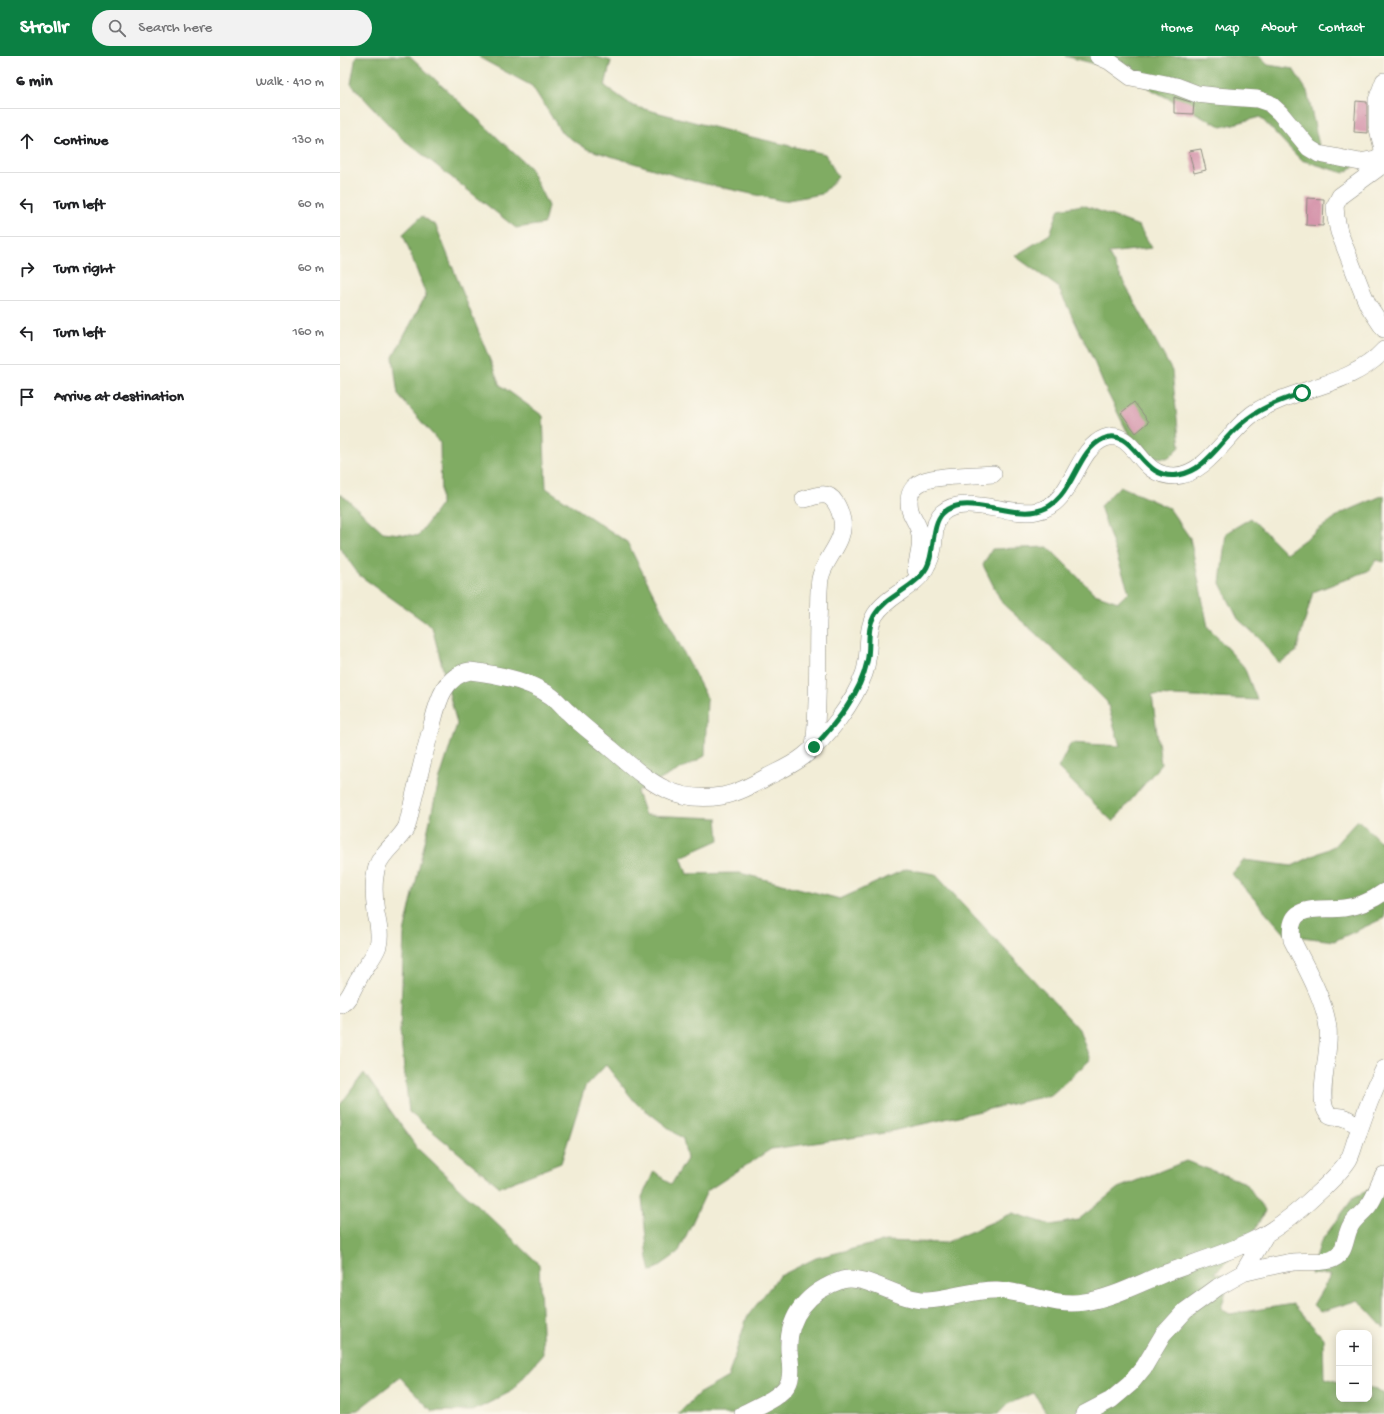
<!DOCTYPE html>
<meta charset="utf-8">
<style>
:root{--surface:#fff;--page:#f2f2f2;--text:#202124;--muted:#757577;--line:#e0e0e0;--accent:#0b8043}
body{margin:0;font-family:"Gochi Hand",sans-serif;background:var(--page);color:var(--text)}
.controls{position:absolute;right:12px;bottom:12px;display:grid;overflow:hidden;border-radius:8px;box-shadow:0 2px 10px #0003}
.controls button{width:36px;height:36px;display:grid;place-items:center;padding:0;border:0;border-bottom:1px solid var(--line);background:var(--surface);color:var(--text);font:20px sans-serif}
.stop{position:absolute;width:12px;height:12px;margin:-9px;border:3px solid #0b8043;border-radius:50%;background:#fff}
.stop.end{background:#0b8043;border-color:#fff;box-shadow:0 1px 4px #0008}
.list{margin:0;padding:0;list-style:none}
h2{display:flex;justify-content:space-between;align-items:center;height:52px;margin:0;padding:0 16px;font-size:17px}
h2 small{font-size:13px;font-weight:400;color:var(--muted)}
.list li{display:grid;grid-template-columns:26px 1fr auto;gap:12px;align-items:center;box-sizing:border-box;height:64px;padding:0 16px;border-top:1px solid var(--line)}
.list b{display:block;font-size:15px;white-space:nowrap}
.list em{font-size:13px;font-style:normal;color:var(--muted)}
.icon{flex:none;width:22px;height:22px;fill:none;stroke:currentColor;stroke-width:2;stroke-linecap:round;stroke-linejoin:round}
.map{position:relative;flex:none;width:1044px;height:1358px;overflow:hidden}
header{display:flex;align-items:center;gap:24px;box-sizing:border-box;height:56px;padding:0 20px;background:var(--accent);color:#fff}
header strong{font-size:19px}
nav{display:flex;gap:22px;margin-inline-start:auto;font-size:14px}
.search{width:280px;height:36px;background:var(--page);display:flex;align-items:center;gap:10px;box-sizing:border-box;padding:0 14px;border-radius:22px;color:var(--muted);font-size:15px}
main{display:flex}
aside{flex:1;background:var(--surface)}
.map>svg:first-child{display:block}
.forest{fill:#80ac63;stroke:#566c47}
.building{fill:#d696ac}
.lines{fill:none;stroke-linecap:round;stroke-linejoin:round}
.minor-casing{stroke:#8e8c81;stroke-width:18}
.minor{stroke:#fff;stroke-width:17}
.route{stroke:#0b8043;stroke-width:5}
</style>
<header>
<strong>Strollr</strong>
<div class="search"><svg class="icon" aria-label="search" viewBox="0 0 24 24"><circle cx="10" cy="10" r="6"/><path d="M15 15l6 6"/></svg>Search here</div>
<nav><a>Home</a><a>Map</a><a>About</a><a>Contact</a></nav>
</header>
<main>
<aside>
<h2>6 min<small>Walk · 410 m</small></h2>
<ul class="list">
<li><svg class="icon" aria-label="ahead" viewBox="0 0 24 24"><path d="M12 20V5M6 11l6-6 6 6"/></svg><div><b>Continue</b></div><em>130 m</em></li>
<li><svg class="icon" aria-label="left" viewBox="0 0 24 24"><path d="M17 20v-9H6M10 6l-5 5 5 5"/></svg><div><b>Turn left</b></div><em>60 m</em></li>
<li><svg class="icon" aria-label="right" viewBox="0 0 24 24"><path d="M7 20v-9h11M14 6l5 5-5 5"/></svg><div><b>Turn right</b></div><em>60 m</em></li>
<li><svg class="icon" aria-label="left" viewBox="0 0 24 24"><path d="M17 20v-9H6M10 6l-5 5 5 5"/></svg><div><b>Turn left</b></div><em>160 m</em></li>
<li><svg class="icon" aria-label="arrive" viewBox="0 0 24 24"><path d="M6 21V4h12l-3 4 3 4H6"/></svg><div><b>Arrive at destination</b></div></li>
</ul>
</aside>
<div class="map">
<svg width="1044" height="1358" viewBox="0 0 1044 1358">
<rect width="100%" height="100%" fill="#fbf7ec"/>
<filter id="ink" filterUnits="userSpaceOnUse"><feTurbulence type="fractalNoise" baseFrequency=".025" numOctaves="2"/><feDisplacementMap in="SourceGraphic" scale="8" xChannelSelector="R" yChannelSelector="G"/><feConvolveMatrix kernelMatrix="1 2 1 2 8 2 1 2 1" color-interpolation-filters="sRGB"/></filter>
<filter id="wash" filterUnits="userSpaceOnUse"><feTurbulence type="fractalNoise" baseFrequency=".012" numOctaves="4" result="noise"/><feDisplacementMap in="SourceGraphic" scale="16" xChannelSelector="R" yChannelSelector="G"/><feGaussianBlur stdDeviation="0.9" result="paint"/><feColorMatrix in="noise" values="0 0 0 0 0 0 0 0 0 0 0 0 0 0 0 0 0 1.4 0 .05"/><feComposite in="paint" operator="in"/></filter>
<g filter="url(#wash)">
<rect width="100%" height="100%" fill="#f2edd7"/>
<path class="forest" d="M16,0H70L190,112L208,150L204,168L176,172L59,80L11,28Z
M139,0H253L271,5L265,30L293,50L403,79L485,98L498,121L482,138L443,145L353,125L247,93L222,77L192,30L140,2Z
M725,0H919L928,9L953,13L967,35L980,94L1019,107L1004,117L961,104L920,61L882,71L771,12Z
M743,149L799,170L812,192L768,197L832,315L840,391L829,402L809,401L790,381L765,332L753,303L718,231L675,200L710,178L719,153Z
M82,160L96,170L160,329L203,360L206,432L287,486L367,642L365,700L297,736L305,759L377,762L379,784L341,801L347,818L400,817L500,843L566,813L595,818L739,973L750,1004L711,1039L539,1078L431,1093L367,1135L338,1197L311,1216L308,1203L302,1141L314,1115L331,1129L347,1103L343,1083L295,1046L266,1009L245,1031L221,1107L160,1131L69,1056L60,976L64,877L99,725L117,668L92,571L19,519L0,492V439H2L43,476L78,480L101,448L100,387L58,339L53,301L86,239L63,178Z
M780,430L829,452L850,482L868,571L904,611L917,644L812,639L821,708L773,766L718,712L731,687L780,690L767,646L729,608L662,547L643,509L652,493L708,491L755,538L778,546L789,536L760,450Z
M1044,439V506L1036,504L1030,514L973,536L956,596L939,607L919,582L898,563L880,527L886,477L911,462L946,497L1000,458Z
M1018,764L1044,789V862L994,885L946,879L892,818L904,804L952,810L994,790Z
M24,1017L77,1092L199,1208L203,1298L170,1336L133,1355H92L60,1321L18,1354L0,1357V1049Z
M846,1105L906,1127L925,1155L908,1186L874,1217L890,1221L881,1253L890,1258L953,1248L983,1282L984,1322L999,1326V1343H1029V1331L1037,1333L1044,1338V1358H707L694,1337L668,1348L658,1358H338L358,1338L388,1321L407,1261L438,1221L476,1202L545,1185L605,1187L673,1157L711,1169L738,1164L778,1132Z
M1044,1127V1272L1018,1244L980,1256L973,1249L991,1219L971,1218L979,1188L1014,1141Z"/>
<g id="blocks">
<path class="building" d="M834,41L854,47L853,58L834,57Z
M1016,45L1027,46V77L1014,76Z
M861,93L866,114L854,117L849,95Z
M967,142L984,143L983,170L966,169Z
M794,346L809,366L796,377L781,357Z"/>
</g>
</g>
<g filter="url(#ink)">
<use href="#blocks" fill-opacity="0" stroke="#8e8c81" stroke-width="1"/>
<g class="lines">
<g class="minor-casing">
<path id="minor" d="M758,0L769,5L791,21L836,30L857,38L875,40L917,43L929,47L940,57L969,92L979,98L1020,106L1035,103L1039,101L1044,95
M1044,25L1037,44V69L1044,97
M1044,105L1041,110L1000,140L995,150L996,162L999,176L1022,235L1028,249L1044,273
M464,443C470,442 475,439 481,439C494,437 500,454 502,464C506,486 484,502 480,523C478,537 479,552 478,566C477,607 479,651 474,691
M576,514C578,500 583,488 579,474C577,467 572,461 570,454C563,422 596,421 619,420C630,419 641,419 653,418
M0,949C10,944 13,931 19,922C24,911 34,902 38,890C41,879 38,868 36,857C34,843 33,824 37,811C41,796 60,785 67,770C75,736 83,702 92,669C95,657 98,644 104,634C110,624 118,617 130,615C157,618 188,624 211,640C217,644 222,651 228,656C241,669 256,680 270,692C307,723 330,748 382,740C398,737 412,729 427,721C439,715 453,709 464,700C487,682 514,646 524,618C531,599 525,576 535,559C548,538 577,532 587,509C590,504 592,497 593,492C595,480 593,466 602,457C623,437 670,461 697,455C734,448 734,394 765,382C787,374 797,402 812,413C819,418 826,420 835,420C868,418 888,375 914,357C953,331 1011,331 1044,294
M1020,1072C1015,1068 1011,1064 1005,1062C998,1059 991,1063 986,1055C977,1039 991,994 988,972C985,944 965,910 952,884C946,845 979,855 1004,852C1019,850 1032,845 1044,836
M903,1217C920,1213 937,1208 954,1206C966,1204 982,1208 993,1203C1007,1196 1004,1181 1011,1169C1015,1162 1024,1156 1029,1149C1036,1140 1038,1129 1044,1119
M403,1358C417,1350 439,1343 448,1328C453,1319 450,1305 449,1295C447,1259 469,1235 502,1224C526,1217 559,1245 587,1244C611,1243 634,1233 657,1234C687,1236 715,1251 744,1246C772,1242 798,1228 823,1218C853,1207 885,1198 914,1184C938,1173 959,1155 978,1137C989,1127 1001,1116 1009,1103C1013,1095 1015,1084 1019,1075C1026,1054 1034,1033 1044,1013
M744,1358L771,1344L790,1328L804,1311L823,1279L845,1255L878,1231L903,1217L926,1178"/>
</g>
<use href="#minor" class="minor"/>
</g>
</g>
<g class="lines" filter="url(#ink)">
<path class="route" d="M474,691C496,667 520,639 527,606C531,591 526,574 534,560C546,539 575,533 587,511C595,496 591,468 603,457C624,436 670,462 697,455C734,447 734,396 763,383C795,369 800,426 838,419C867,414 880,385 901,368C919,352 939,345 962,337"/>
</g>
</svg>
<div class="controls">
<button>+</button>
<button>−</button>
</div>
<div class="stop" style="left:962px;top:337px"></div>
<div class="stop end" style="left:474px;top:691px"></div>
</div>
</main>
